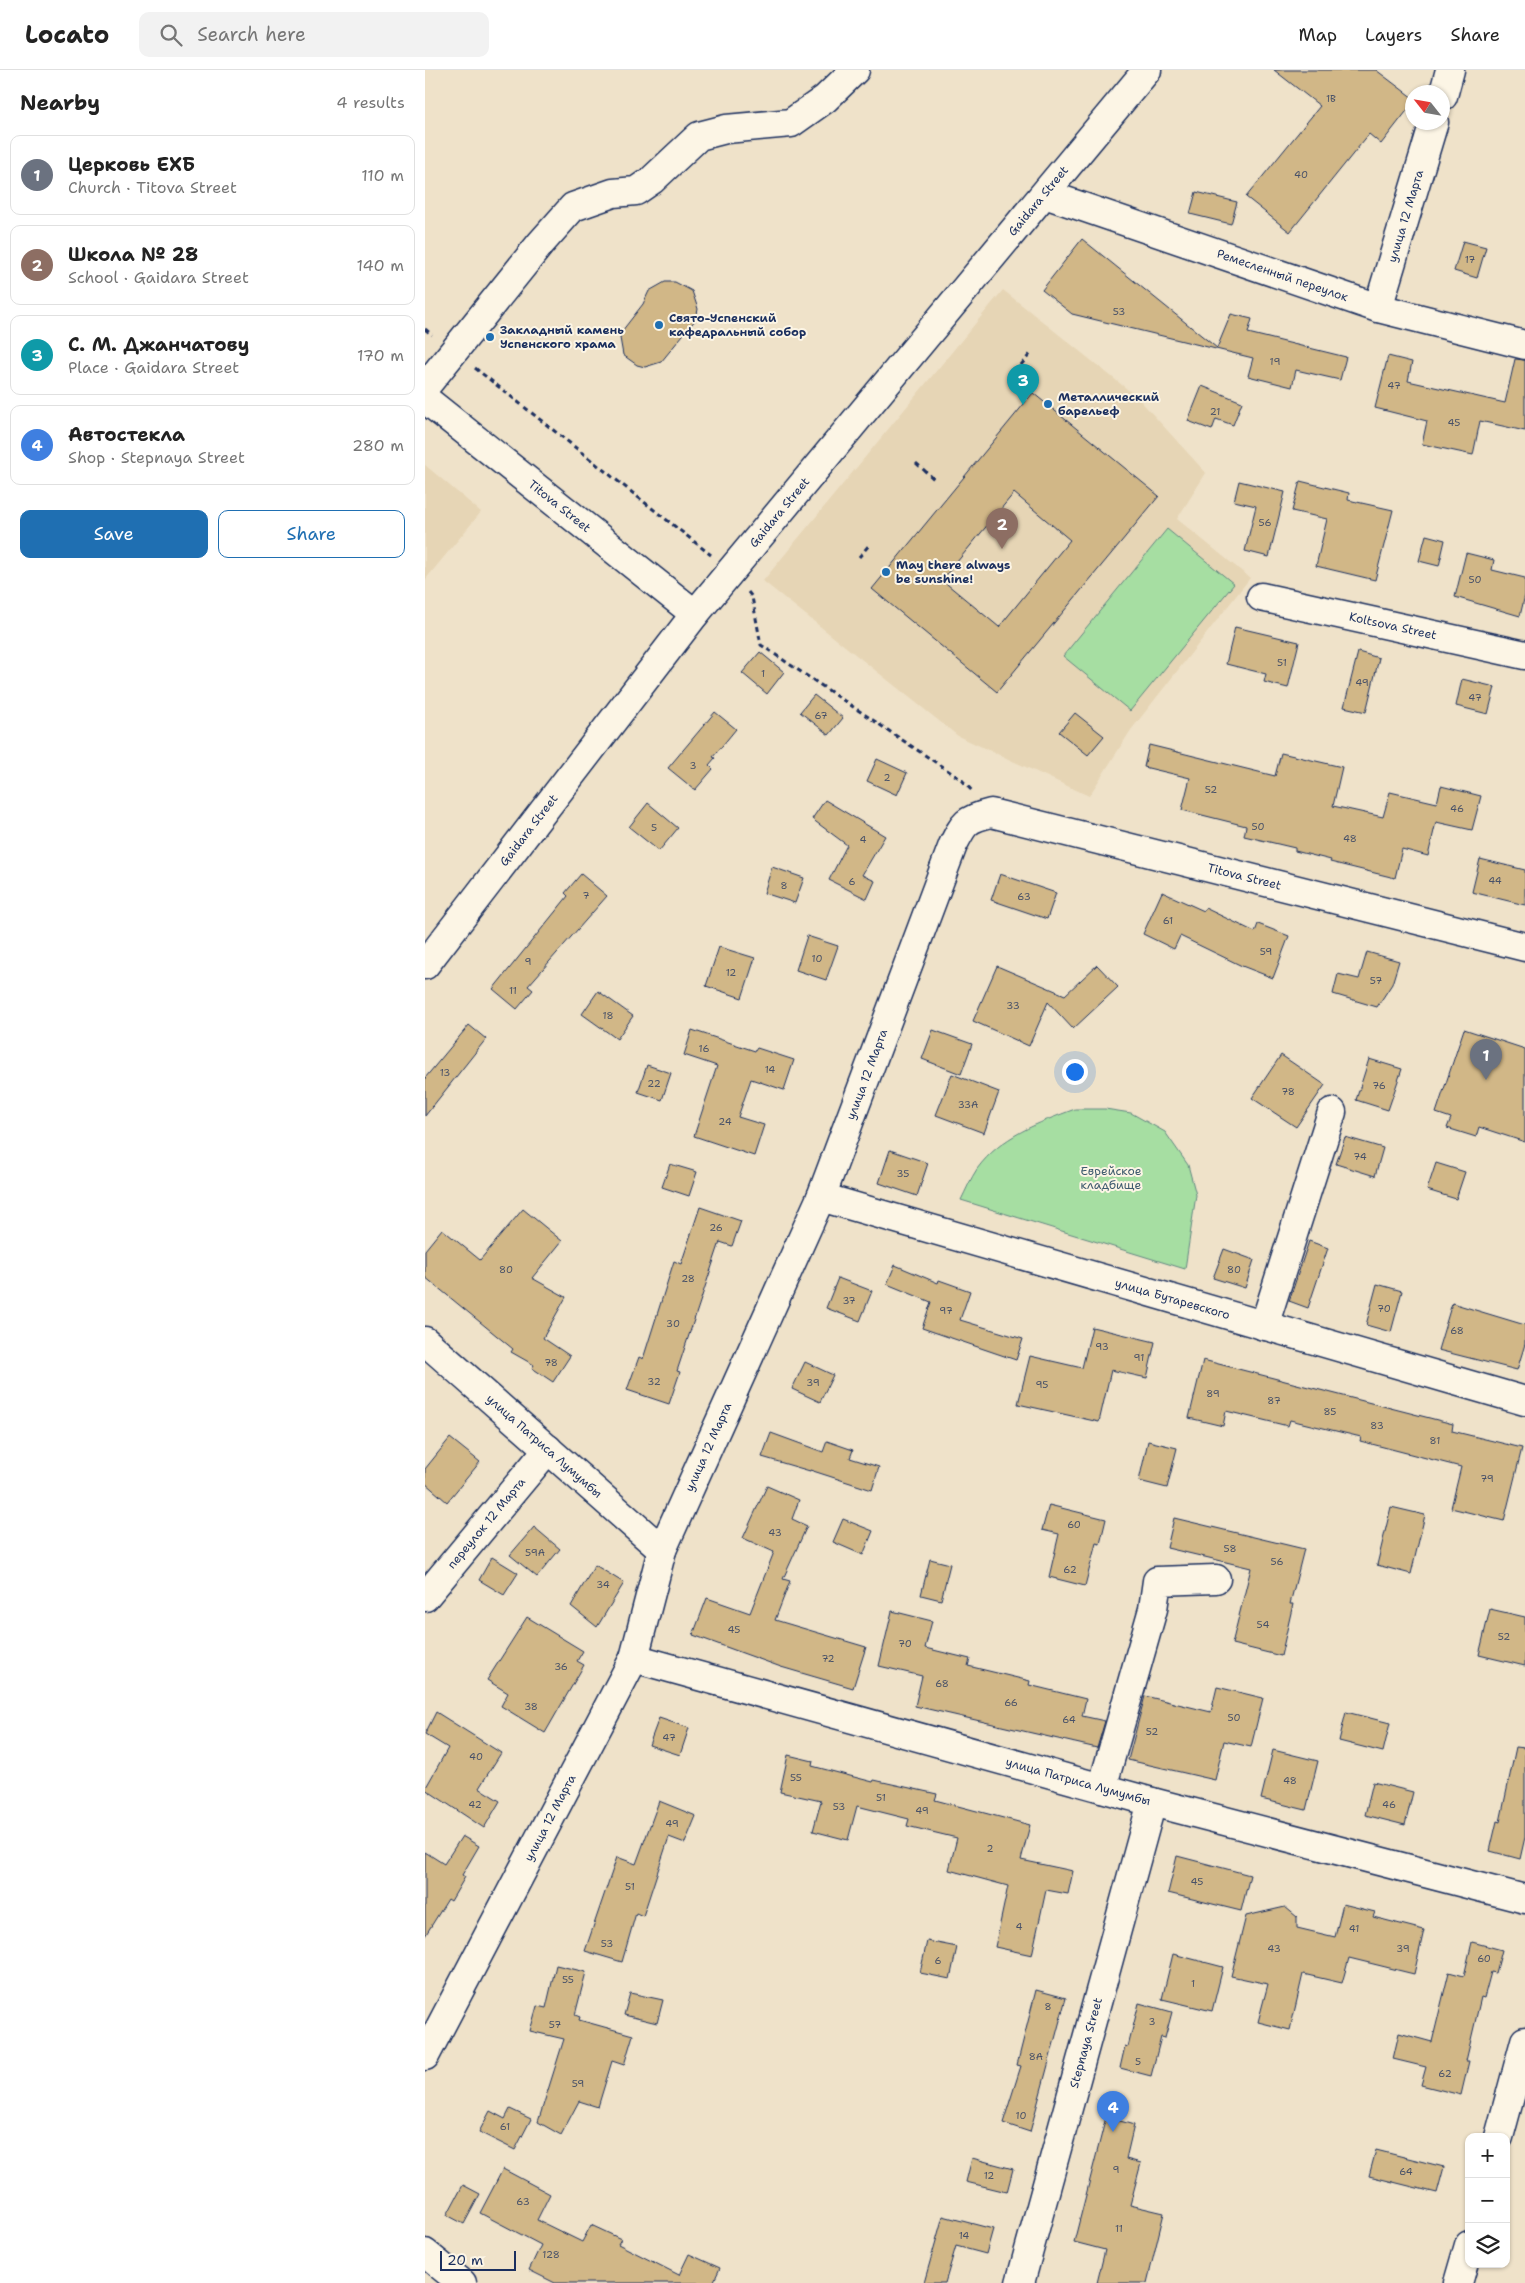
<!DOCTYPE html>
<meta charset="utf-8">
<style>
:root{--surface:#fff;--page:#f2f2f2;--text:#222;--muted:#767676;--line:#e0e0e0;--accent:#1f6fb2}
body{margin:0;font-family:"Shantell Sans",sans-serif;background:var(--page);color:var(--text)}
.controls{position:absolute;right:15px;bottom:15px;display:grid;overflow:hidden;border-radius:10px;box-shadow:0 1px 4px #0004}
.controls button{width:45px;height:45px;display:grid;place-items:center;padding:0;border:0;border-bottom:1px solid var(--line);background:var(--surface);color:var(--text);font:25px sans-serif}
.compass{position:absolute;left:980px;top:15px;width:45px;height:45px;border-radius:50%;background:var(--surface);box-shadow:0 1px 4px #0004;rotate:301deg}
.scale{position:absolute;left:15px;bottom:12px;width:76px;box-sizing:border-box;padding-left:5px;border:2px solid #1b2f5e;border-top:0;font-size:14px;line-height:18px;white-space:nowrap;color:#1b2f5e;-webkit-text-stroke:4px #fcf5e5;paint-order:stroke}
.you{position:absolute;left:649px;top:1001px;width:18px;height:18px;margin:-12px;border:4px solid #fff;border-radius:50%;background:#1a73e8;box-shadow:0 0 0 8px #1a73e833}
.badge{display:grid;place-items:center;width:32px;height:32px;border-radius:50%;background:var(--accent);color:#fff;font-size:16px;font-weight:700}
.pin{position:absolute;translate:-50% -41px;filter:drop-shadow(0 1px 2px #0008)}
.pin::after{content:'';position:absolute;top:26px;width:18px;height:15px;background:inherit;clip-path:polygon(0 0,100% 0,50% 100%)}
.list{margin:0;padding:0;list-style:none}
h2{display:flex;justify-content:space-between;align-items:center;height:65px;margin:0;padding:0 20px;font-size:21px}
h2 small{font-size:16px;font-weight:400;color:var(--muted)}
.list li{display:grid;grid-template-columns:32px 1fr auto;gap:15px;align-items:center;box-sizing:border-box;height:80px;margin:0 10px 10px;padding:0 10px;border:1px solid var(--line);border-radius:10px}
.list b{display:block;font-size:19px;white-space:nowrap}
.list p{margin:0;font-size:16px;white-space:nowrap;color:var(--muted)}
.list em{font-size:16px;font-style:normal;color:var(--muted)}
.actions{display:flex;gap:10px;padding:15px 20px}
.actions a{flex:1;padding:11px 0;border:1px solid var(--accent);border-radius:10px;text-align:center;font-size:18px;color:var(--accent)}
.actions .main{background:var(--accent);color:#fff}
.icon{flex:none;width:28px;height:28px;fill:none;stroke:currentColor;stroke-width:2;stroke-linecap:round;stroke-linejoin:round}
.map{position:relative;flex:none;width:1100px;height:2213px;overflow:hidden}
header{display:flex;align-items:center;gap:30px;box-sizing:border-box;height:70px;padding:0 25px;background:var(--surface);border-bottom:1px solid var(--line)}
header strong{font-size:24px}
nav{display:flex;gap:28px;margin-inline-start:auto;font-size:18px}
.search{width:350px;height:45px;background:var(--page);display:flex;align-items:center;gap:12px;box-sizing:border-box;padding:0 18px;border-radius:10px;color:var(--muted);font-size:19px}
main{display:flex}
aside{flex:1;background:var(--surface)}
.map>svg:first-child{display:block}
.built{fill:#e6d5b5}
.green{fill:#a6dea2;stroke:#608680}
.building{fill:#d1b787;stroke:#1b2f5e;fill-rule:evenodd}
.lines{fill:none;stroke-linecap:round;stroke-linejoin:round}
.minor-casing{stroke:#1b2f5e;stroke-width:31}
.path{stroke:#1b2f5e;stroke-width:3;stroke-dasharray:5 4;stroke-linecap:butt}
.minor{stroke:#fcf5e5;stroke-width:28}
.poi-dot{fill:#1f6fb2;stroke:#fcf5e5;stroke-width:2}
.labels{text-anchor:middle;stroke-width:4;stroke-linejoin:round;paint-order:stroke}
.number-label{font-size:10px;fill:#485168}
.street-label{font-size:12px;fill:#1b2f5e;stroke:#fcf5e5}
.poi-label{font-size:12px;font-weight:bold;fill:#1b2f5e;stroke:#fcf5e5;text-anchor:start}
.park-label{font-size:12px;fill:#3e5b6f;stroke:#fcf5e5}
</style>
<header>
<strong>Locato</strong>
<div class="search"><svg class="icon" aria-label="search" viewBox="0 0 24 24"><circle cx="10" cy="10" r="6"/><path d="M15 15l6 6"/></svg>Search here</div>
<nav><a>Map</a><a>Layers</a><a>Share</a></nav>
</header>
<main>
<aside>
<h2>Nearby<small>4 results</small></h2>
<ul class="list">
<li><span class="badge" style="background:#6b7280">1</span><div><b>Церковь ЕХБ</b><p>Church · Titova Street</p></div><em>110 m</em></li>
<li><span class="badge" style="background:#8d6e63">2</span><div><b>Школа № 28</b><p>School · Gaidara Street</p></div><em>140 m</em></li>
<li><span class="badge" style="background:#0f9aa8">3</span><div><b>С. М. Джанчатову</b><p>Place · Gaidara Street</p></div><em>170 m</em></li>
<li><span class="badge" style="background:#3f7fe0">4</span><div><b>Автостекла</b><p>Shop · Stepnaya Street</p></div><em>280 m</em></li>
</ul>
<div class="actions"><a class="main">Save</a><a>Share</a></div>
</aside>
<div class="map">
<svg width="1100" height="2213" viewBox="0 0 1100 2213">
<rect width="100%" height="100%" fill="#efe2c9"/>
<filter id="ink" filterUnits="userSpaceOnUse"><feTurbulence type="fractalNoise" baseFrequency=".02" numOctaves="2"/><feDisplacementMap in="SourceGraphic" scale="10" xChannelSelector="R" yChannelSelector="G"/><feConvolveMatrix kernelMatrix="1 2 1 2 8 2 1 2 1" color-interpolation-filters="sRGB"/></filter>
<g filter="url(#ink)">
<path class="built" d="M578,220L712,327L781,403L752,449L825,508L706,660L664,726L533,666L338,511Z
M0,395L56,442L0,510Z"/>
<path class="green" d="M742,459L809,514L705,641L638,586Z
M650,1039H680L706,1043L740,1062L763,1095L771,1125L760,1199L536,1130C541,1120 546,1108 552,1099C576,1066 613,1053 650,1039Z"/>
<path class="building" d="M849,0H951L988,28V33L956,74L944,64L865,162L821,127L895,36Z
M771,122L812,132L806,154L765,144Z
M657,169L792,278L806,244L827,249L823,263L921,287L915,310L871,300L867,317L823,306L828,288L647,244L617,220Z
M1038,171L1061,177L1052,208L1029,201Z
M240,212H250L267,221L273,239L271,249L236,292L220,297L212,295L198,285L195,268L197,261L218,234L224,221Z
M963,286L987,292L983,311L1080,333L1090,289L1100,290V361L1055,351L1048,385L997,374L1002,351L950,338Z
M777,316L817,332L808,355L791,349L787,360L763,351Z
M608,323L734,426L572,622L447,519ZM589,423L645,470L574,557L517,510Z
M814,411L860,422L844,487L820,481L831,436L809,431Z
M875,411L924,423L923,430L968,440L950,510L891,496L902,449L867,441Z
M1001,465L1020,470L1014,496L994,491Z
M1041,483L1069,490L1067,500L1100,508V525L1095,546L1030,527Z
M810,557L874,572L863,618L839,612L841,604L801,594Z
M335,582L359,602L342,624L317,603Z
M933,582L954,588L941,642L919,637Z
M1037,609L1070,617L1063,644L1031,636Z
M389,625L418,648L404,665L375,642Z
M290,642L311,659L288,687L290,688L284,695L288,699L270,720L243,698Z
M650,643L679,666L663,685L634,662Z
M724,675L850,706L856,683L917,697L908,736L958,747L965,722L1012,733L1016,716L1056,726L1047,760L1011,752L1003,786L977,779L970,808L905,792L906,790L870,781V778L819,766L821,756L757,740L765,708L719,697Z
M452,689L482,703L472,725L442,711Z
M400,730L460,766L437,805L450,811L442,829L404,810L422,775L387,749Z
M223,733L253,758L234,781L204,757Z
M1055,789L1100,800V835L1047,822Z
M347,797L379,808L370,833L339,823Z
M156,804L182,826L103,916L108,920L92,939L68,919L143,826L140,823Z
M575,804L631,823L622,849L566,830Z
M737,822L779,841L780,838L830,862L833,854L864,866L848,908L817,896L755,866L749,879L718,864Z
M382,866L413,876L401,910L371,900Z
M294,877L330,888L317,928L281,916Z
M942,882L974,891L967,914L952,937L908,924L913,904L934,909Z
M672,895L693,917L648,959L623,932L604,976L548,951L572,896L640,925Z
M173,921L208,946L192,969L157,944Z
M44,955L61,969L0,1046V1008Z
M1039,959L1100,979V1072L1054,1057L1051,1067L1022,1058L1026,1048L1011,1043Z
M267,960L330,981L332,978L369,990L359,1020L326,1009L313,1047L339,1055L329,1086L269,1066L292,996L259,985Z
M508,960L547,974L536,1004L497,989Z
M856,985L900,1015L871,1057L827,1028Z
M944,989L977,999L963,1040L931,1030Z
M222,995L246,1003L237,1030L213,1022Z
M527,1004L574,1022L559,1063L511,1045Z
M920,1067L958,1078L950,1106L911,1094Z
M465,1080L503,1093L492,1126L454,1113Z
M1011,1093L1040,1102L1031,1129L1002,1120Z
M245,1094L272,1102L264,1126L237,1117Z
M275,1137L316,1151L307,1176L295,1172L252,1301L255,1302L244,1334L202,1320L214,1287L218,1289L249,1191L256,1194Z
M98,1139L137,1171L107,1208L141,1227L118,1268L145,1286L128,1312L107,1298L109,1295L86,1282L88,1279L0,1207V1180L17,1159L55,1190Z
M884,1171L903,1178L883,1238L864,1231Z
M799,1179L829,1190L820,1218L788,1208Z
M470,1195L513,1213L514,1210L545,1221L535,1250L598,1269L591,1290L497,1258L506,1232L462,1214Z
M413,1208L447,1221L435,1251L401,1238Z
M952,1214L977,1221L966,1262L941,1255Z
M1027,1233L1100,1255V1274L1092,1300L1013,1280Z
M667,1257L730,1272L722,1308L686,1300L674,1352L593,1334L605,1286L657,1298Z
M778,1290L1028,1354L1027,1361L1097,1378L1079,1451L1026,1438L1036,1397L935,1371L936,1367L865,1350L863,1356L801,1341L798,1356L764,1348Z
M380,1292L408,1305L395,1332L367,1319Z
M346,1363L398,1382L402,1371L428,1380L425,1388L454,1397L447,1420L385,1400V1401L337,1387Z
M25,1368L55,1392L22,1432L0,1413V1399Z
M723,1371L752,1378L742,1418L714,1411Z
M342,1416L374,1430L367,1449L382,1456L358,1509L365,1511L350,1550L441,1577L428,1618L356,1597L268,1565L282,1528L325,1543L349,1482L318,1468Z
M624,1435L681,1449L675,1474L671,1473L660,1516L624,1507L634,1464L617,1460Z
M966,1437L1000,1445L986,1504L952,1495Z
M749,1448L879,1479L865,1534H868L856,1586L807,1574L826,1498L742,1478Z
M418,1449L448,1461L438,1485L408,1472Z
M109,1457L135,1479L112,1507L85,1485Z
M67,1487L93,1503L79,1525L54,1510Z
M505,1489L525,1494L516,1530L496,1525Z
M170,1495L199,1513L172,1557L146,1536Z
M1065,1539L1100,1547V1596L1054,1585Z
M467,1541L507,1551L500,1578L545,1589L543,1596L605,1611L604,1615L661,1629L657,1646L680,1651L672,1678L490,1636L497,1606L454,1596Z
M102,1547L158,1581L152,1591L159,1595L120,1663L76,1636L83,1623L62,1610Z
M792,1617L838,1628L826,1677L799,1671L790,1710L703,1690L720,1626L786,1642Z
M11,1642L76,1683L54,1718L75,1731L59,1758L0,1719L23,1678L0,1664Z
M921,1642L965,1653L958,1682L914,1671Z
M234,1648L264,1658L255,1685L224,1675Z
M1091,1677L1100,1678V1767L1095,1789L1065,1781L1072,1751L1075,1752Z
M848,1680L893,1691L881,1740L836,1729Z
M363,1685L388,1691L387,1696L448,1712L449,1710L512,1724L510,1730L605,1755L596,1790L648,1801L643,1824L621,1820L607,1885L570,1877L583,1816L524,1800L532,1768L482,1756L484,1749L432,1736L423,1770L388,1761L396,1731L355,1722Z
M948,1712L988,1722L980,1755L940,1745Z
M234,1731L271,1746L260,1773L244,1767L218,1846L211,1843L197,1892L160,1881L192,1787L211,1794Z
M37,1766L54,1776L37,1805L40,1807L26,1831L23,1829L0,1866V1782L19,1794Z
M752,1786L825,1805L816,1841L743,1823Z
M918,1834L950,1842L948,1847L999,1860L989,1904L924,1888L917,1913L878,1904L865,1960L833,1952L843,1914L806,1906L821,1846L860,1837L872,1847V1858L910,1867Z
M502,1871L532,1877L525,1909L495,1903Z
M1047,1872L1077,1880L1071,1903L1066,1902L1059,1928L1056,1927L1041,1991H1044L1036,2025L996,2015L1001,1997L968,1989L974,1963L1007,1972L1024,1902L1039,1906Z
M748,1884L798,1897L787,1941L737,1929Z
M131,1895L161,1902L150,1945L155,1947L154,1950L208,1965L199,1995L187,1991L173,2037L154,2031L136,2065L113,2052L139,1969L105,1961L112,1936L121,1938Z
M611,1920L641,1928L605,2062L578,2053L596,1996L592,1995Z
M205,1923L238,1930L232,1953L199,1945Z
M714,1933L747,1942L740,1968L736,1967L726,2006L695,1998L700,1976L703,1977Z
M85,2039L106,2049L90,2080L54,2062L65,2041L80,2049Z
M681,2047L709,2055L701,2089L716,2093L705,2135L739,2143L722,2213H672L680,2180L649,2172Z
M951,2080L1019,2097L1012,2123L944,2106Z
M547,2088L588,2099L582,2122L541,2112Z
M78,2099L125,2124L112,2150L157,2172L166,2155L196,2169L193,2174L254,2205L264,2184L295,2198L288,2213H130L104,2200L116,2175L55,2143Z
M38,2115L55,2124L39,2154L22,2145Z
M518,2146L568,2159L561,2184L531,2176L520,2213H499Z"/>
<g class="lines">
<g class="minor-casing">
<g id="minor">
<path d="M1018,26L1025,0"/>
<path id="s1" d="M620,124L953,238L1100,275"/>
<path id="s2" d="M953,238L1009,52"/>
<path d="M0,317L116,173L148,137L188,123L211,121L227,110L274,66L301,59L366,53L400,29L430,0"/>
<path id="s3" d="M0,329L270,544"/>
<path id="s4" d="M836,527L1100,585"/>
<path id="s5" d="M0,895L270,544L722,0"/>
<path id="s6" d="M396,1127L1100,1331"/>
<path d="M839,1256L907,1042"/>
<path id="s7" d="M0,1271L237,1480"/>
<path id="s8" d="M0,1527L123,1379"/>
<path id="s9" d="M209,1588L727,1732L1100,1829"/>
<path d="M677,1718L728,1539L732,1511L791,1509"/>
<path id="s10" d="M0,1986L209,1588L237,1480L396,1127L528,775C539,753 541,749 566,743L1100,877"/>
<path d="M1074,2067L1100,1971"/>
<path d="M0,2183L37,2213"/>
<path id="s11" d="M595,2213L727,1732"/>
<path d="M1033,2213L1044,2175"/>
</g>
</g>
<path class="path" d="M0,259L7,265
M50,298L286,485
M590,302L607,282
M491,393L509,409
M434,487L445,474
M323,522L327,527L336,575L537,710L548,722"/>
<use href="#minor" class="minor"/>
</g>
</g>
<g class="poi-dot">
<circle cx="234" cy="255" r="5"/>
<circle cx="65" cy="267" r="5"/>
<circle cx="623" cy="334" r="5"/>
<circle cx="461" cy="502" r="5"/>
</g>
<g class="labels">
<g class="number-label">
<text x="906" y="32">1В</text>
<text x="876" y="108">40</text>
<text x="1045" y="193">17</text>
<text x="694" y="245">53</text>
<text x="850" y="295">19</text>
<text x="969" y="319">47</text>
<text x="790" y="345">21</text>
<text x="1029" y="356">45</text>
<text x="840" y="456">56</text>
<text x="1050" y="513">50</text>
<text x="857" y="596">51</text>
<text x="338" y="607">1</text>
<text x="937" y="616">49</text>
<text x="1050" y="631">47</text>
<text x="396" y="649">67</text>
<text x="268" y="699">3</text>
<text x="462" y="711">2</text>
<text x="786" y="723">52</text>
<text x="1032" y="742">46</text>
<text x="833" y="760">50</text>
<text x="229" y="761">5</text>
<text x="925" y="772">48</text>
<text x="438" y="773">4</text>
<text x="1070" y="814">44</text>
<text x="427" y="815">6</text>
<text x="359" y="819">8</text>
<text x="161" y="829">7</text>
<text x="599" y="830">63</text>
<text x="743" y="854">61</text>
<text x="841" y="885">59</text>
<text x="392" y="892">10</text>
<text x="103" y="895">9</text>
<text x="306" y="906">12</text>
<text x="951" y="914">57</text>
<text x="88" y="924">11</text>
<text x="588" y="939">33</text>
<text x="183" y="949">18</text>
<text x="279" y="982">16</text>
<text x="345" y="1003">14</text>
<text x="20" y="1006">13</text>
<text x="229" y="1017">22</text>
<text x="954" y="1019">76</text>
<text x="863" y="1025">78</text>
<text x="543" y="1038">33А</text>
<text x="300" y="1055">24</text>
<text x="935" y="1090">74</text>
<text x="478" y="1107">35</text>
<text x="291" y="1161">26</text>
<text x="81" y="1203">80</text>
<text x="809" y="1203">80</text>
<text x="263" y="1212">28</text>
<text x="424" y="1234">37</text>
<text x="959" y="1242">70</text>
<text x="521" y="1244">97</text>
<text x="248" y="1257">30</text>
<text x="1032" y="1264">68</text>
<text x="677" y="1280">93</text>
<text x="714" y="1291">91</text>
<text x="126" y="1296">78</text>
<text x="229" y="1315">32</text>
<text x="388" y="1316">39</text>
<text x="617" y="1318">95</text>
<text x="788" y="1327">89</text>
<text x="849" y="1334">87</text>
<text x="905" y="1345">85</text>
<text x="952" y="1359">83</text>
<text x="1010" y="1374">81</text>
<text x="1062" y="1412">79</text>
<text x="649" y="1458">60</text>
<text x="350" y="1466">43</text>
<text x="805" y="1482">58</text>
<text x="110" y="1486">59А</text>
<text x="852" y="1495">56</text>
<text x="645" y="1503">62</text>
<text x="178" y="1518">34</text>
<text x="838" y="1558">54</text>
<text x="309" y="1563">45</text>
<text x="1079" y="1570">52</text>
<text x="480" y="1577">70</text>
<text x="403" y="1592">72</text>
<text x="136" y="1600">36</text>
<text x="517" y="1617">68</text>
<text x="586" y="1636">66</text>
<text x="106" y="1640">38</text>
<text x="809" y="1651">50</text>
<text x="644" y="1653">64</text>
<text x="727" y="1665">52</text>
<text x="244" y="1671">47</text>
<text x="51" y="1690">40</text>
<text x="371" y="1711">55</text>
<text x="865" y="1714">48</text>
<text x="456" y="1731">51</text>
<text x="50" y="1738">42</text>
<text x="964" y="1738">46</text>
<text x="414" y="1740">53</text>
<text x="497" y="1744">49</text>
<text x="247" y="1757">49</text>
<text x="565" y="1782">2</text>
<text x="772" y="1815">45</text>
<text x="205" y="1820">51</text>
<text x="594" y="1860">4</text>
<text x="929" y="1862">41</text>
<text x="182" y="1877">53</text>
<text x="849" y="1882">43</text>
<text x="978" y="1882">39</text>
<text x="1059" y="1892">60</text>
<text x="513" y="1894">6</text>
<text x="143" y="1913">55</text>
<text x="768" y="1917">1</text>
<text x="623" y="1940">8</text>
<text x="727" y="1955">3</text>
<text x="130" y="1958">57</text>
<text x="611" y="1990">8А</text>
<text x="713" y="1995">5</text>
<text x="1020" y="2007">62</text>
<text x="153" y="2017">59</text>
<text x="596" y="2049">10</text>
<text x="80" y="2060">61</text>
<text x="691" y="2103">9</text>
<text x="981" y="2105">64</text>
<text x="564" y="2109">12</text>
<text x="98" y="2135">63</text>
<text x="694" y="2162">11</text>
<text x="539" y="2169">14</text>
<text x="126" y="2188">128</text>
</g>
<g class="street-label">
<text dy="4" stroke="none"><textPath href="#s5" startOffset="980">Gaidara Street</textPath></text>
<text dy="4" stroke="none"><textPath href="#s2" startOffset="96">улица 12 Марта</textPath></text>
<text dy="4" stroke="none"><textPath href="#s1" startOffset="251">Ремесленный переулок</textPath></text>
<text dy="4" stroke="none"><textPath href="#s3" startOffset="172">Titova Street</textPath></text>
<text dy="4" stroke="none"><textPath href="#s5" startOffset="575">Gaidara Street</textPath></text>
<text dy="4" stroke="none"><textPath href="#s4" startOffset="135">Koltsova Street</textPath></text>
<text dy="4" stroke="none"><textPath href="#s5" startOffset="170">Gaidara Street</textPath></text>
<text dy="4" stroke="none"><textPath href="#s10" startOffset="1638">Titova Street</textPath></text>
<text dy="4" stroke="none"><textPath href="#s10" startOffset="1079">улица 12 Марта</textPath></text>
<text dy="4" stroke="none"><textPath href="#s6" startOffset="366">улица Бутаревского</textPath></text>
<text dy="4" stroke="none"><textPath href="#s7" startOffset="159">улица Патриса Лумумбы</textPath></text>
<text dy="4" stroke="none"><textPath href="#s10" startOffset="674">улица 12 Марта</textPath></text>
<text dy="4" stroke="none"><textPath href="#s8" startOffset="96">переулок 12 Марта</textPath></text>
<text dy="4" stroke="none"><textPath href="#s9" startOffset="461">улица Патриса Лумумбы</textPath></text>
<text dy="4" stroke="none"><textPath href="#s10" startOffset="269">улица 12 Марта</textPath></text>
<text dy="4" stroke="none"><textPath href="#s11" startOffset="249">Stepnaya Street</textPath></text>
</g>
<g class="poi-label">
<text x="244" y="252">Свято-Успенский<tspan x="244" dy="14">кафедральный собор</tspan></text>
<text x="75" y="264">Закладный камень<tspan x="75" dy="14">Успенского храма</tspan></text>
<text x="633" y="331">Металлический<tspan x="633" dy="14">барельеф</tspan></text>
<text x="471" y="499">May there always<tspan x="471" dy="14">be sunshine!</tspan></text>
</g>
<g class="park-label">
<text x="686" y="1105">Еврейское<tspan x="686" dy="14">кладбище</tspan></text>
</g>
</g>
</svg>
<div class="controls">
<button>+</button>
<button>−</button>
<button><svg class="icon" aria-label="layers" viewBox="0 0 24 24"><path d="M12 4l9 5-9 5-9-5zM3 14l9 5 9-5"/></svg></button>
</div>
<svg class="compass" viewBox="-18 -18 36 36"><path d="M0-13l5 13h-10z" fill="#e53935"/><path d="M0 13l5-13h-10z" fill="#767676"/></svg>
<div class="scale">20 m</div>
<div class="you"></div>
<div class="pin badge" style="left:1061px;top:1010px;background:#6b7280">1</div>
<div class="pin badge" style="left:577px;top:479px;background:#8d6e63">2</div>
<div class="pin badge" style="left:598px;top:335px;background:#0f9aa8">3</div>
<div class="pin badge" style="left:688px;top:2062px;background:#3f7fe0">4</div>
</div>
</main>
